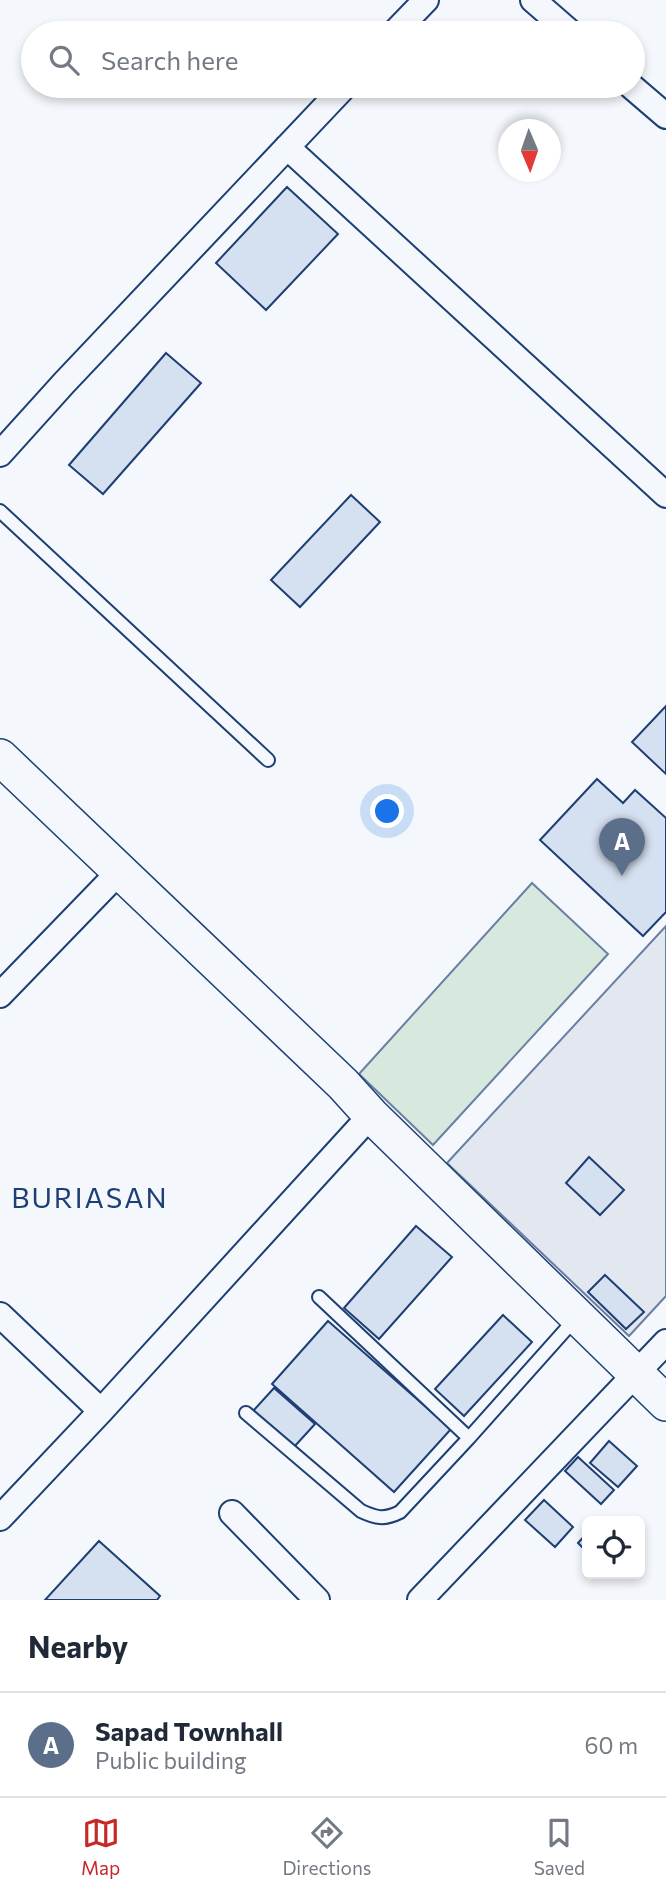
<!DOCTYPE html>
<style>
:root{--surface:#fff;--page:#f6f6f7;--text:#1f2937;--muted:#747a83;--line:#e0e1e3;--accent:#c62828}
body{margin:0;font-family:Commissioner,sans-serif;background:var(--page);color:var(--text)}
.controls{position:absolute;right:21px;bottom:21px;display:grid;overflow:hidden;border-radius:10px;box-shadow:0 4px 10px #0003}
.controls button{width:63px;height:63px;display:grid;place-items:center;padding:0;border:0;border-bottom:2px solid var(--line);background:var(--surface);color:var(--text);font:35px sans-serif}
.compass{position:absolute;left:498px;top:119px;width:63px;height:63px;border-radius:50%;background:var(--surface);box-shadow:0 4px 10px #0003;rotate:178deg}
.you{position:absolute;left:388px;top:812px;width:24px;height:24px;margin:-18px;border:5px solid #fff;border-radius:50%;background:#1a73e8;box-shadow:0 0 0 10px #1a73e833}
.badge{display:grid;place-items:center;width:46px;height:46px;border-radius:50%;background:var(--accent);color:#fff;font-size:23px;font-weight:700}
.pin{position:absolute;translate:-50% -58px;filter:drop-shadow(0 2px 4px #0008)}
.pin::after{content:'';position:absolute;top:37px;width:24px;height:21px;background:inherit;clip-path:polygon(0 0,100% 0,50% 100%)}
.list{margin:0;padding:0;list-style:none}
h2{display:flex;justify-content:space-between;align-items:center;height:91px;margin:0;padding:0 28px;font-size:30px}
h2 small{font-size:23px;font-weight:400;color:var(--muted)}
.list li{display:grid;grid-template-columns:46px 1fr auto;gap:21px;align-items:center;box-sizing:border-box;height:105px;padding:0 28px;border-top:2px solid var(--line)}
.list b{display:block;font-size:26px;white-space:nowrap}
.list p{margin:0;font-size:23px;white-space:nowrap;color:var(--muted)}
.list em{font-size:23px;font-style:normal;color:var(--muted)}
.icon{flex:none;width:38px;height:38px;fill:none;stroke:currentColor;stroke-width:2;stroke-linecap:round;stroke-linejoin:round}
.map{position:relative;flex:none;width:666px;height:1600px;overflow:hidden}
.search{position:absolute;background:var(--surface);box-shadow:0 4px 10px #0003;left:21px;right:21px;top:21px;height:77px;display:flex;align-items:center;gap:18px;box-sizing:border-box;padding:0 24px;border-radius:38px;color:var(--muted);font-size:26px}
.sheet{height:196px;background:var(--surface)}
nav{display:flex;justify-content:space-around;align-items:center;box-sizing:border-box;height:98px;border-top:2px solid var(--line);background:var(--surface);font-size:19px;color:var(--muted)}
nav a{display:grid;justify-items:center;gap:4px}
nav .on{color:var(--accent)}
.map>svg:first-child{display:block}
.green{fill:#d7e8df;stroke:#687fa3;stroke-width:2}
.parking{fill:#e3e8f0;stroke:#687fa3;stroke-width:2}
.building{fill:#d5e0f0;stroke:#1d3f73;stroke-width:2}
.lines{fill:none;stroke-linecap:round;stroke-linejoin:round}
.lane-casing{stroke:#1d3f73;stroke-width:16}
.street-casing{stroke:#1d3f73;stroke-width:28}
.secondary-casing{stroke:#1d3f73;stroke-width:38}
.lane{stroke:#f4f7fb;stroke-width:12}
.street{stroke:#f4f7fb;stroke-width:24}
.secondary{stroke:#f4f7fb;stroke-width:35}
.labels{text-anchor:middle;stroke-width:5;stroke-linejoin:round;paint-order:stroke}
.quarter-label{font-size:28px;letter-spacing:2px;fill:#1d3f73;stroke:#f4f7fb}
</style>
<div class="map">
<svg width="666" height="1600" viewBox="0 0 666 1600">
<rect width="100%" height="100%" fill="#f4f7fb"/>
<path class="green" d="M532,883L608,954L433,1145L359,1074Z"/>
<path class="parking" d="M666,926V1296L629,1336L447,1163Z"/>
<path class="building" d="M287,187L338,234L266,310L216,263Z
M166,353L201,383L103,494L69,465Z
M351,495L380,522L300,607L271,580Z
M666,706V774L632,742Z
M597,779L623,803L635,790L666,818V912L643,936L540,840Z
M589,1157L624,1190L600,1215L566,1183Z
M416,1226L452,1257L379,1339L344,1308Z
M605,1275L644,1312L626,1329L588,1292Z
M503,1315L532,1342L464,1416L435,1389Z
M328,1321L451,1429L394,1492L272,1384Z
M274,1388L315,1424L294,1447L253,1411Z
M609,1441L637,1466L618,1487L590,1463Z
M578,1457L614,1490L601,1504L565,1471Z
M544,1500L573,1527L555,1547L525,1520Z
M587,1533V1552L578,1543Z
M99,1541L160,1596L157,1600H45Z"/>
<g class="lines">
<g class="lane-casing">
<path id="lane" d="M0,511L268,760
M319,1297L469,1438
M246,1413L361,1511C376,1518 384,1520 400,1512L469,1438L576,1318"/>
</g>
<g class="street-casing">
<path id="street" d="M533,0L571,33
M394,33L426,0
M631,86L666,116
M287,147L666,495
M0,454L64,383L345,86
M0,995L119,872
M0,1315L101,1411
M232,1513L317,1600
M0,1518L101,1411L371,1115
M420,1600L666,1342"/>
</g>
<g class="secondary-casing">
<path id="secondary" d="M0,757L343,1084L371,1115L666,1403"/>
</g>
<use href="#lane" class="lane"/>
<use href="#street" class="street"/>
<use href="#secondary" class="secondary"/>
</g>
<g class="labels">
<g class="quarter-label">
<text x="90" y="1208">BURIASAN</text>
</g>
</g>
</svg>
<div class="controls">
<button><svg class="icon" aria-label="locate" viewBox="0 0 24 24"><circle cx="12" cy="12" r="6"/><path d="M12 2v4M12 18v4M2 12h4M18 12h4"/></svg></button>
</div>
<svg class="compass" viewBox="-18 -18 36 36"><path d="M0-13l5 13h-10z" fill="#e53935"/><path d="M0 13l5-13h-10z" fill="#747a83"/></svg>
<div class="you"></div>
<div class="pin badge" style="left:622px;top:876px;background:#5c6f8a">A</div>
<div class="search"><svg class="icon" aria-label="search" viewBox="0 0 24 24"><circle cx="10" cy="10" r="6"/><path d="M15 15l6 6"/></svg>Search here</div>
</div>
<section class="sheet">
<h2>Nearby<small></small></h2>
<ul class="list">
<li><span class="badge" style="background:#5c6f8a">A</span><div><b>Sapad Townhall</b><p>Public building</p></div><em>60 m</em></li>
</ul>
</section>
<nav>
<a class="on"><svg class="icon" aria-label="map" viewBox="0 0 24 24"><path d="M3 6l6-2 6 2 6-2v14l-6 2-6-2-6 2zM9 4v14M15 6v14"/></svg>Map</a>
<a><svg class="icon" aria-label="directions" viewBox="0 0 24 24"><path d="M12 3l9 9-9 9-9-9zM9 14v-3h6M13 9l2 2-2 2"/></svg>Directions</a>
<a><svg class="icon" aria-label="saved" viewBox="0 0 24 24"><path d="M7 4h10v16l-5-4-5 4z"/></svg>Saved</a>
</nav>
